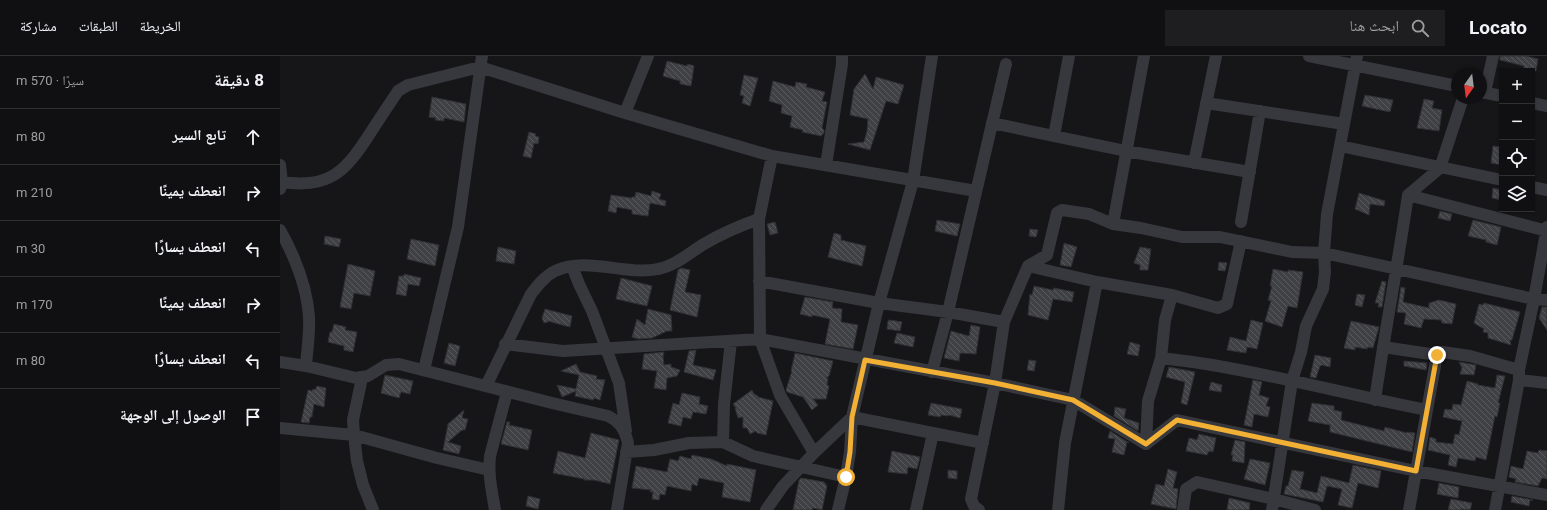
<!DOCTYPE html>
<html lang="ar">
<meta charset="utf-8">
<style>
:root{--surface:#101012;--page:#1e1e20;--text:#f1f3f6;--muted:#9c9d9f;--line:#303032}
body{margin:0;font-family:Roboto,"Noto Naskh Arabic",sans-serif;background:var(--page);color:var(--text);direction:rtl}
.controls{position:absolute;right:12px;top:12px;display:grid;overflow:hidden;border-radius:0px;box-shadow:0 1px 3px #0004}
.controls button{width:36px;height:36px;display:grid;place-items:center;padding:0;border:0;border-bottom:1px solid var(--line);background:var(--surface);color:var(--text);font:20px sans-serif}
.compass{position:absolute;left:1171px;top:12px;width:36px;height:36px;border-radius:50%;background:var(--surface);box-shadow:0 1px 3px #0004;rotate:194deg}
.stop{position:absolute;width:12px;height:12px;margin:-9px;border:3px solid #f2b134;border-radius:50%;background:#fff}
.stop.end{background:#f2b134;border-color:#fff;box-shadow:0 1px 4px #0008}
.list{margin:0;padding:0;list-style:none}
h2{display:flex;justify-content:space-between;align-items:center;height:52px;margin:0;padding:0 16px;font-size:17px}
h2 small{font-size:13px;font-weight:400;color:var(--muted)}
.list li{display:grid;grid-template-columns:26px 1fr auto;gap:12px;align-items:center;box-sizing:border-box;height:56px;padding:0 16px;border-top:1px solid var(--line)}
.list b{display:block;font-size:15px;white-space:nowrap}
.list em{font-size:13px;font-style:normal;color:var(--muted)}
.icon{flex:none;width:22px;height:22px;fill:none;stroke:currentColor;stroke-width:2;stroke-linecap:round;stroke-linejoin:round}
.map{position:relative;flex:none;width:1267px;height:454px;overflow:hidden;direction:ltr}
header{display:flex;align-items:center;gap:24px;box-sizing:border-box;height:56px;padding:0 20px;background:var(--surface);border-bottom:1px solid var(--line)}
header strong{font-size:19px}
nav{display:flex;gap:22px;margin-inline-start:auto;font-size:14px}
.search{width:280px;height:36px;background:var(--page);display:flex;align-items:center;gap:10px;box-sizing:border-box;padding:0 14px;border-radius:0px;color:var(--muted);font-size:15px}
main{display:flex}
aside{flex:1;background:var(--surface)}
.map>svg:first-child{display:block}
.building{fill:url(#building-back-hatch);stroke:#303034}
.lines{fill:none;stroke-linecap:round;stroke-linejoin:round}
.street{stroke:#37383d;stroke-width:12}
.route{stroke:#f2b134;stroke-width:5}
</style>
<header>
<strong>Locato</strong>
<div class="search"><svg class="icon" aria-label="search" viewBox="0 0 24 24"><circle cx="10" cy="10" r="6"/><path d="M15 15l6 6"/></svg>ابحث هنا</div>
<nav><a>الخريطة</a><a>الطبقات</a><a>مشاركة</a></nav>
</header>
<main>
<div class="map">
<svg width="1267" height="454" viewBox="0 0 1267 454">
<defs>
<pattern id="building-back-hatch" width="6" height="6" patternUnits="userSpaceOnUse"><rect width="6" height="6" fill="#404145"/><path d="M-1 5l2 2M0 0l6 6M5-1l2 2" fill="none" stroke="#595a5e"/></pattern>
</defs>
<rect width="100%" height="100%" fill="#161618"/>
<path class="building" d="M1220,0H1246L1258,3L1256,15H1243L1244,10L1220,4Z
M387,5L407,10L408,8L414,10L411,30L400,28V25L383,20Z
M585,18L593,33L596,21L624,29L618,48L606,45L590,94L568,88L584,86L587,75L588,63L570,59L574,33Z
M464,19L478,22L470,50L462,47L464,40L460,39Z
M493,25L515,31L516,26L527,28L526,31L545,36L542,45L547,46L542,72L544,74V77L541,80L522,76L523,74L510,71L512,60L501,57L502,49L489,45Z
M1085,39L1113,44L1110,56L1082,50Z
M152,41L186,48L184,66L164,62V65L155,64L156,62L149,61Z
M1144,43L1154,45L1152,52L1162,54L1159,75L1137,72Z
M249,76L256,78L255,80L259,81L258,88L254,87L251,102L243,100Z
M1213,90L1222,91V109L1211,107Z
M1213,132L1222,134V144L1212,142Z
M372,135L381,138L379,143L386,145L385,150L370,147L368,160L352,158V154L337,151L336,157L328,155L331,139L352,142V141H355L356,136L371,140Z
M1079,137L1105,145L1104,150L1090,148L1089,159L1075,153Z
M1160,155L1172,158L1170,165L1158,162Z
M657,164L680,168L677,180L655,175Z
M1193,164L1221,171L1217,189L1206,186V184L1188,180Z
M495,166L498,177L490,179L487,168Z
M750,173L758,174L756,181L749,180Z
M554,177L561,179V184L586,190L582,210L548,201Z
M45,180L61,183L59,191L44,188Z
M131,183L159,189L155,210L127,203Z
M784,187L797,191L791,211L780,209Z
M218,191L236,195L234,208L216,205Z
M860,191L871,193L868,214H860V209L854,207Z
M939,206L947,207L945,215L938,214Z
M68,208L95,215L90,240L74,237L71,253L60,251Z
M401,212L410,214L405,236L421,239L417,261L390,254L398,214Z
M993,213L1008,216V214L1023,216L1017,252L1008,250L1002,271L985,265L991,245L988,244L992,230H990Z
M124,218L141,222L139,230L128,228L126,240L116,238L119,220H124Z
M341,222L372,230L367,250L336,243Z
M1102,225L1106,226L1102,251H1098L1099,247H1095Z
M754,230L773,234L774,232L794,236L792,246L773,243L768,264L748,259L750,238L752,239Z
M1121,231L1125,232L1123,246L1149,252V247L1159,244L1176,248L1172,268L1162,267L1161,264L1144,263L1141,272L1124,268L1126,257L1117,256Z
M1077,238L1085,239L1082,251L1075,249Z
M525,241L553,246L552,252L562,253L561,266L578,269L573,293L545,288L550,263L532,259V261L520,258Z
M1204,247L1240,256L1232,284H1230L1231,289L1208,282V277L1203,276L1204,273L1194,267L1199,248L1203,249Z
M1262,251H1267V274L1259,262Z
M265,253L292,260L290,271L271,266V265L264,267L262,262Z
M368,253L391,259L392,275H387L372,282L358,283L352,281L357,263L365,269Z
M610,264L622,266L620,275L607,273L608,265Z
M971,264L983,267L977,293L967,291L966,297L947,294L950,281L966,285Z
M1071,265L1099,271L1093,292L1088,291L1087,293L1075,291V294L1064,292Z
M54,268L66,271L65,274L77,276L73,296L64,294V290L48,286L50,276H52Z
M691,269L700,271L696,298L680,297L679,305L664,302L671,275L689,280Z
M617,277L635,281L633,291L614,287Z
M850,286L860,289L858,300L847,298Z
M169,287L180,290L175,310L164,307Z
M416,294L413,309L436,314L433,324L404,316L409,295Z
M384,296L383,300L384,309L391,308V311L400,314L397,320L387,322L386,334L374,332L377,315L362,313L364,298Z
M515,297L553,305L549,320L546,322H548L547,329L549,330L546,343H533L538,349L532,354L523,341L507,336L506,334L512,315H511Z
M1035,299L1051,302L1050,311L1042,309L1040,310L1036,322L1030,321Z
M749,304L756,305L754,315L747,314Z
M1124,305L1147,307L1146,314L1124,310Z
M1179,306L1196,309L1194,319L1180,318L1182,312Z
M296,308L300,316L317,320L316,323L325,324L320,344L314,342L313,344L295,340L296,335L282,341L277,329L296,333L299,319L281,315Z
M889,311L915,316L907,349L901,347L905,326L886,321Z
M105,319L133,325L130,338L121,336L119,342L101,337Z
M1217,319L1225,320L1218,347H1220L1217,361L1215,360L1206,404L1196,401L1195,405L1178,402L1176,411L1168,409L1170,399L1148,394L1150,381L1156,383V386L1173,388L1175,378L1179,379L1182,365L1163,361L1165,353L1172,354L1173,348L1181,349L1187,325L1198,328V329L1215,332Z
M973,324L982,326L979,339L989,342L986,350L990,351L988,361L974,358L972,371L964,369Z
M931,326L942,329L941,336L929,334Z
M37,330L46,332L44,351L34,348L32,361H30L29,367L21,366L28,334L32,335L33,333L35,334Z
M472,334L474,338L478,340V341L493,345L486,379L477,377L476,375L470,378L467,372H463V361L458,362L455,352H456L453,348Z
M402,337L420,341L419,348L428,350L426,358L413,356L411,363L403,361L401,370L388,367L393,347L399,349Z
M651,347L682,353L680,362L669,359L668,360L661,359L660,361L648,359Z
M1032,347L1054,350V354L1062,356L1061,364L1104,375L1105,371L1127,377V376L1135,377L1132,396L1050,376V369L1028,365Z
M835,351L846,353L844,362L859,367L858,375L834,360Z
M184,354L182,362L188,363L185,374H182L168,386L181,390L179,398L163,394L168,368Z
M227,366H230L229,369L252,374L248,394L221,388Z
M830,375L849,387L847,386L844,399L832,396L835,383L828,382Z
M311,377L339,384L330,428L314,424H304V423L273,417L278,395L305,402Z
M919,378L936,382L933,396L929,395L927,399L906,395L909,382L917,384Z
M955,384L965,386L964,407L952,405L953,399H951Z
M1259,394L1267,395V423L1262,422L1258,430L1235,426L1236,423L1229,421L1231,410L1243,413L1247,395L1258,397Z
M612,395L640,401L637,413L628,411L627,418L608,416Z
M412,399L431,403L447,410V408L476,414L470,446L442,441L444,427L419,422L417,430L412,428L411,435L387,430L385,439L380,438L379,444L372,443L373,436H370L371,434L352,432L356,410L387,416L390,403L398,405L400,400L411,403Z
M970,403L990,407L985,429L964,423Z
M1073,409L1101,415L1100,421L1098,432L1078,427L1072,452L1058,449L1062,433L1047,430L1043,446L1004,438L1006,430H1008L1012,414L1024,416L1020,433L1037,437L1041,420L1069,427Z
M888,413L897,416L893,432L898,433L896,453L871,448L876,428L884,430Z
M668,414L677,415V423L668,422Z
M521,422L544,426L547,430L542,454L533,452L532,454H513L519,424Z
M1159,427L1179,431L1178,442L1157,438Z
M248,440L260,443L258,453L246,450Z
M1232,440L1253,444H1250L1249,450L1231,446Z
M949,442L970,447L969,454H947Z
M1171,443L1192,447L1190,454L1181,453V454H1168Z"/>
<g class="lines">
<path class="street" d="M1029,0L1177,30
M1201,36L1222,40
M1205,36L1213,0
M926,47L1064,68
M1252,47L1267,50
M345,57L492,100L696,135
M712,67L846,95L970,116
M774,80L789,0
M1060,90L1222,124
M914,107L936,0
M0,109L2,126L0,133
M546,109L562,8V0
M2,126C49,133 65,116 89,79C98,65 108,50 118,35L128,29L200,11L345,57L368,0
M1252,131L1267,134
M1128,139L1267,175
M961,166L980,55
M833,168L864,0
M0,174C15,201 27,231 29,261C30,277 27,294 26,310
M292,210L299,228L312,255L339,327L346,375
M748,210L817,226L892,239L938,252L947,248L961,185
M479,225L599,247L668,256L724,266
M225,288L283,295L480,283L715,327L793,344L866,388L897,364L1136,415L1267,439
M1103,291L1157,299L1162,296L1190,300L1239,314
M881,302C898,304 915,306 932,309C1004,321 1075,340 1147,354
M0,306L26,310L76,322L88,320L106,309L119,308L272,347L328,360C340,366 345,374 348,387L337,454
M144,314L178,171L202,0
M652,316L668,256L726,8
M82,322L73,364L74,379L77,405L83,429L93,454
M1239,324L1267,327
M206,330L251,238C258,229 265,220 275,215C308,200 345,220 378,213C395,210 409,197 424,188C441,178 459,170 479,163
M1095,344C1105,275 1118,207 1128,139L1160,112L1183,42
M0,372L74,379L157,402L209,414
M443,386L444,348L451,285
M866,388L868,345L881,302L885,264L892,239
M346,396L374,394L409,387L443,386L473,400L566,421
M534,397L572,361L703,387
M215,454C212,436 208,419 210,400L227,336
M486,454L503,430L534,397L500,339L480,283L479,163L492,100
M558,454L566,421L570,396L572,361L599,247L633,125L652,0
M636,454L653,377
M699,454L694,450L691,443L715,327L724,266L748,210L767,199L777,157L782,154L809,158L833,168L861,172L902,181H940L1012,196L1044,197L1254,243L1267,244
M778,454L785,387L817,226
M903,454L906,433L917,426L994,443L1035,454
M992,454L1012,325L1021,296L1026,270L1043,233L1045,216L1044,197L1047,158L1077,0
M1129,454L1157,299
M1215,454L1239,324V314L1254,243L1267,171"/>
</g>
<g class="lines">
<path class="route" d="M566,421L570,396L572,361L585,304L715,327L793,344L866,388L897,364L1136,415L1157,299"/>
</g>
</svg>
<div class="controls">
<button>+</button>
<button>−</button>
<button><svg class="icon" aria-label="locate" viewBox="0 0 24 24"><circle cx="12" cy="12" r="6"/><path d="M12 2v4M12 18v4M2 12h4M18 12h4"/></svg></button>
<button><svg class="icon" aria-label="layers" viewBox="0 0 24 24"><path d="M12 4l9 5-9 5-9-5zM3 14l9 5 9-5"/></svg></button>
</div>
<svg class="compass" viewBox="-18 -18 36 36"><path d="M0-13l5 13h-10z" fill="#e53935"/><path d="M0 13l5-13h-10z" fill="#9c9d9f"/></svg>
<div class="stop" style="left:566px;top:421px"></div>
<div class="stop end" style="left:1157px;top:299px"></div>
</div>
<aside>
<h2>8 دقيقة<small>سيرًا · 570 m</small></h2>
<ul class="list">
<li><svg class="icon" aria-label="ahead" viewBox="0 0 24 24"><path d="M12 20V5M6 11l6-6 6 6"/></svg><div><b>تابع السير</b></div><em>80 m</em></li>
<li><svg class="icon" aria-label="right" viewBox="0 0 24 24"><path d="M7 20v-9h11M14 6l5 5-5 5"/></svg><div><b>انعطف يمينًا</b></div><em>210 m</em></li>
<li><svg class="icon" aria-label="left" viewBox="0 0 24 24"><path d="M17 20v-9H6M10 6l-5 5 5 5"/></svg><div><b>انعطف يسارًا</b></div><em>30 m</em></li>
<li><svg class="icon" aria-label="right" viewBox="0 0 24 24"><path d="M7 20v-9h11M14 6l5 5-5 5"/></svg><div><b>انعطف يمينًا</b></div><em>170 m</em></li>
<li><svg class="icon" aria-label="left" viewBox="0 0 24 24"><path d="M17 20v-9H6M10 6l-5 5 5 5"/></svg><div><b>انعطف يسارًا</b></div><em>80 m</em></li>
<li><svg class="icon" aria-label="arrive" viewBox="0 0 24 24"><path d="M6 21V4h12l-3 4 3 4H6"/></svg><div><b>الوصول إلى الوجهة</b></div></li>
</ul>
</aside>
</main>
